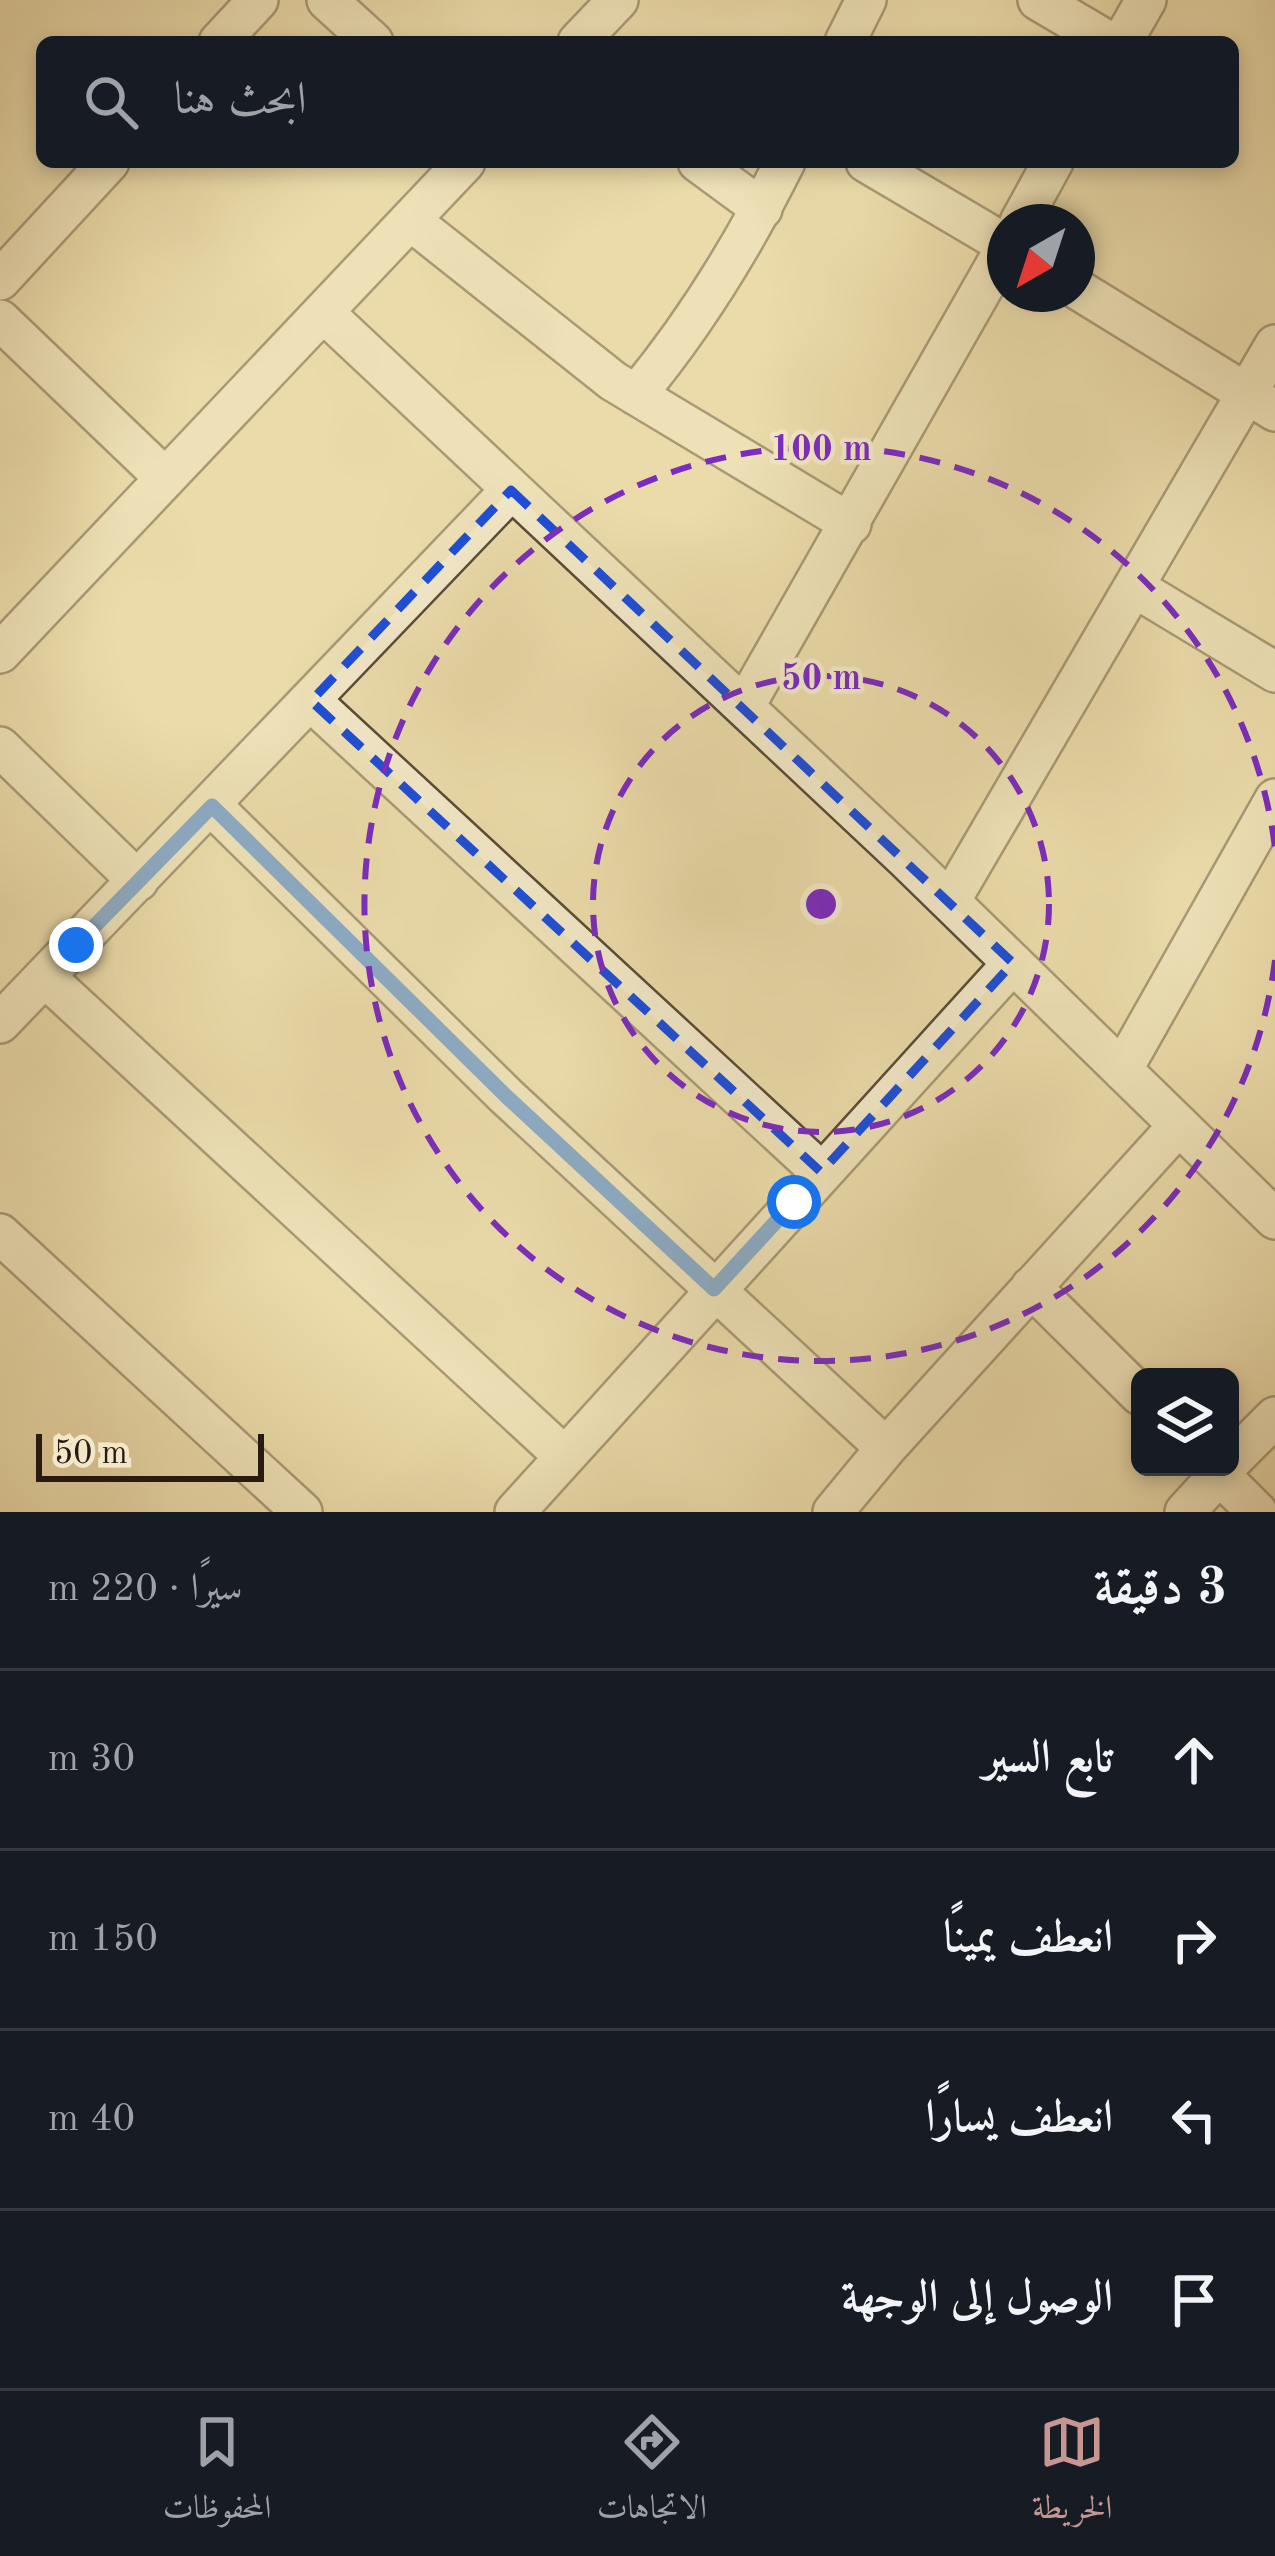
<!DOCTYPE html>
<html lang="ar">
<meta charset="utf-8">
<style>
:root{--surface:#171b24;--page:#20242c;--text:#f1f3f6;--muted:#9ea1a6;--line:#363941;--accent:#c59692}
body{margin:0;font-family:"Old Standard TT",Amiri,serif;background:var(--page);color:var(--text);direction:rtl}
.controls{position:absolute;right:36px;bottom:36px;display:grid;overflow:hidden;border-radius:18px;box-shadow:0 6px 18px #0003}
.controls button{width:108px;height:108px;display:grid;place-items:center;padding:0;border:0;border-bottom:3px solid var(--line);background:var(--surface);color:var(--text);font:60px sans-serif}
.compass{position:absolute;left:987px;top:204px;width:108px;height:108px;border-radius:50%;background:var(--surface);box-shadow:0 6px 18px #0003;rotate:219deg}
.scale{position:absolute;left:36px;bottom:30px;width:228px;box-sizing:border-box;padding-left:12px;border:6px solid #291b11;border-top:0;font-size:33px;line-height:42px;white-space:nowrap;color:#291b11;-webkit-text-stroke:9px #f2e8c8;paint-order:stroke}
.stop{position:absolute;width:36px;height:36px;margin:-27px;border:9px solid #1a73e8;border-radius:50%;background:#fff}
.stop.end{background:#1a73e8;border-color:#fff;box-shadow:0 3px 12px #0008}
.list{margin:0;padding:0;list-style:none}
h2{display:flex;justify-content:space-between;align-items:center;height:156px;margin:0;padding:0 48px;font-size:51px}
h2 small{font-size:39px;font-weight:400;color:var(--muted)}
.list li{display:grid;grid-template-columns:78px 1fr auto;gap:36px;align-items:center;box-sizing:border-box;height:180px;padding:0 48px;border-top:3px solid var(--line)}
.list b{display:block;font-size:45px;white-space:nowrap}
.list em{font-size:39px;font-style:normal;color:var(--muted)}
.icon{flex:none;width:66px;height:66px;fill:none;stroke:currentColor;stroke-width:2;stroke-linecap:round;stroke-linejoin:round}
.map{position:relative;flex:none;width:1275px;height:1512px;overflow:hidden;direction:ltr}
.search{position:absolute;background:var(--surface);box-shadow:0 6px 18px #0003;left:36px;right:36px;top:36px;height:132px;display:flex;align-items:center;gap:30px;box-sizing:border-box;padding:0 42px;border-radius:18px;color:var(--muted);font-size:45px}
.sheet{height:876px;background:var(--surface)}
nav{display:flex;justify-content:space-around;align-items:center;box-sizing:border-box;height:168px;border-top:3px solid var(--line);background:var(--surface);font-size:33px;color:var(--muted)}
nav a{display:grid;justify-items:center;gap:6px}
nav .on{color:var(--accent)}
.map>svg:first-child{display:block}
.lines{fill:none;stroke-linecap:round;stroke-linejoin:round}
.minor-casing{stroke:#5a4b37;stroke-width:44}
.minor{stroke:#f2e8c8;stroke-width:39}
.route{stroke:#1a73e8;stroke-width:15}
.marked{fill:none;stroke:#1d4ed8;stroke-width:9;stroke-dasharray:24 15;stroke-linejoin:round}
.ring{fill:none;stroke:#7b2cbf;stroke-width:6;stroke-dasharray:21 15}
.centre{fill:#7b2cbf;stroke:#f2e8c8;stroke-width:6}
.ring-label{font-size:36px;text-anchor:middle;font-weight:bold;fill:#7b2cbf;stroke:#f2e8c8;stroke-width:9;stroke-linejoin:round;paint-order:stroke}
</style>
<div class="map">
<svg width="1275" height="1512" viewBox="0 0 1275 1512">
<rect width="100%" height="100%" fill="#ebdbaa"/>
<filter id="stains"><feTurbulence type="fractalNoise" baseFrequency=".00167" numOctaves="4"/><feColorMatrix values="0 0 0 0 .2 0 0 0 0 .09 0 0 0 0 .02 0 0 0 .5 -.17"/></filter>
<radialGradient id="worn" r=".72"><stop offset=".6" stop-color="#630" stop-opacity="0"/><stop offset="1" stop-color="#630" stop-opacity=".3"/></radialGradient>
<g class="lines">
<g class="minor-casing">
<path id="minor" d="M327,0L373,42
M1038,0L1109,42
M219,42L258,0
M578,42L618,0
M845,42L866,0
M1122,42L1146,0
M698,162L762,209
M866,162L1005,244
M410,220L613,381L851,524
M1020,222L1053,162
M0,280L109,162
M1077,289L1275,411
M323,312L906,859L1275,1219
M0,320L165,478
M636,395C696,323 743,246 785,162
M1134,587L1275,672
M0,653L465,162
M311,701L821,1172
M744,707L1005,249
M0,747L138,881
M211,805L506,1096L886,1448
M950,901L1275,345
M45,977L564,1456
M0,1023L511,490
M1122,1070L1275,799
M0,1234L302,1512
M1031,1287L1140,1395
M1230,1462L1275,1417
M1212,1467L1257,1512
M515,1512L1013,963
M833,1512L886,1448L1179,1125
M1185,1512L1226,1467"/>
</g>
<use href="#minor" class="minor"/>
</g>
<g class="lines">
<path class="route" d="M76,945L212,806L506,1096L714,1289L794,1202"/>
</g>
<path d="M0 0H1275V1512H0ZM511,490L1013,963L821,1172L311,701Z" fill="#ebdbaa" fill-opacity=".55" fill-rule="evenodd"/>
<path class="marked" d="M511,490L1013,963L821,1172L311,701Z"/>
<g class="ring">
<circle cx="821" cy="904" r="228"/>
<path d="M1275 960A457 457 0 1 1 1275 848"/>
</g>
<circle cx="821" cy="904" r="18" class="centre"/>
<g class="ring-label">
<text x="821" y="460">100 m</text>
<text x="821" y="689">50 m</text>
</g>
<rect width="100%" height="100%" filter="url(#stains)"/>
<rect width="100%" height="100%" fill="url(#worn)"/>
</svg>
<div class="controls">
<button><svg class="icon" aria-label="layers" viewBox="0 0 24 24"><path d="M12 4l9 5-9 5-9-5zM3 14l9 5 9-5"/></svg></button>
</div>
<svg class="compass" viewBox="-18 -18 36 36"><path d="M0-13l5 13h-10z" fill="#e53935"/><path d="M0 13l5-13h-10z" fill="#9ea1a6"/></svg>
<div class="scale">50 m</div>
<div class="stop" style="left:794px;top:1202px"></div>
<div class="stop end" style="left:76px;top:945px"></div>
<div class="search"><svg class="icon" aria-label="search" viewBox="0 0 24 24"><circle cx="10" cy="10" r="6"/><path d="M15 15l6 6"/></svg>ابحث هنا</div>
</div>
<section class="sheet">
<h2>3 دقيقة<small>سيرًا · 220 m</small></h2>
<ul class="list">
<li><svg class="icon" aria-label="ahead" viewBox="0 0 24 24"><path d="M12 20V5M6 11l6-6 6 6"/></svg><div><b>تابع السير</b></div><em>30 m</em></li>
<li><svg class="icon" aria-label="right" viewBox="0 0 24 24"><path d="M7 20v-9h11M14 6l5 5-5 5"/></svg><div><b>انعطف يمينًا</b></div><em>150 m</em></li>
<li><svg class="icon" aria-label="left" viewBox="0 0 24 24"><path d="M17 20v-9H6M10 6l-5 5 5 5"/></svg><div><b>انعطف يسارًا</b></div><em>40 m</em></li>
<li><svg class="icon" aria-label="arrive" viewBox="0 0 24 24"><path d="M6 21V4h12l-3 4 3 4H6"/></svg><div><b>الوصول إلى الوجهة</b></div></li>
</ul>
</section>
<nav>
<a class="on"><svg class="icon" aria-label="map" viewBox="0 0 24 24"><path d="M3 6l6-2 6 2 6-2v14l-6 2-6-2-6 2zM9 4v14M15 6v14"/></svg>الخريطة</a>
<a><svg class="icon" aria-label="directions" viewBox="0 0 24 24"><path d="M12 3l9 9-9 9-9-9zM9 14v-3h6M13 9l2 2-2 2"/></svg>الاتجاهات</a>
<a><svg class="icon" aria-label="saved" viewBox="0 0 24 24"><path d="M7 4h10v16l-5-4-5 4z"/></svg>المحفوظات</a>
</nav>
